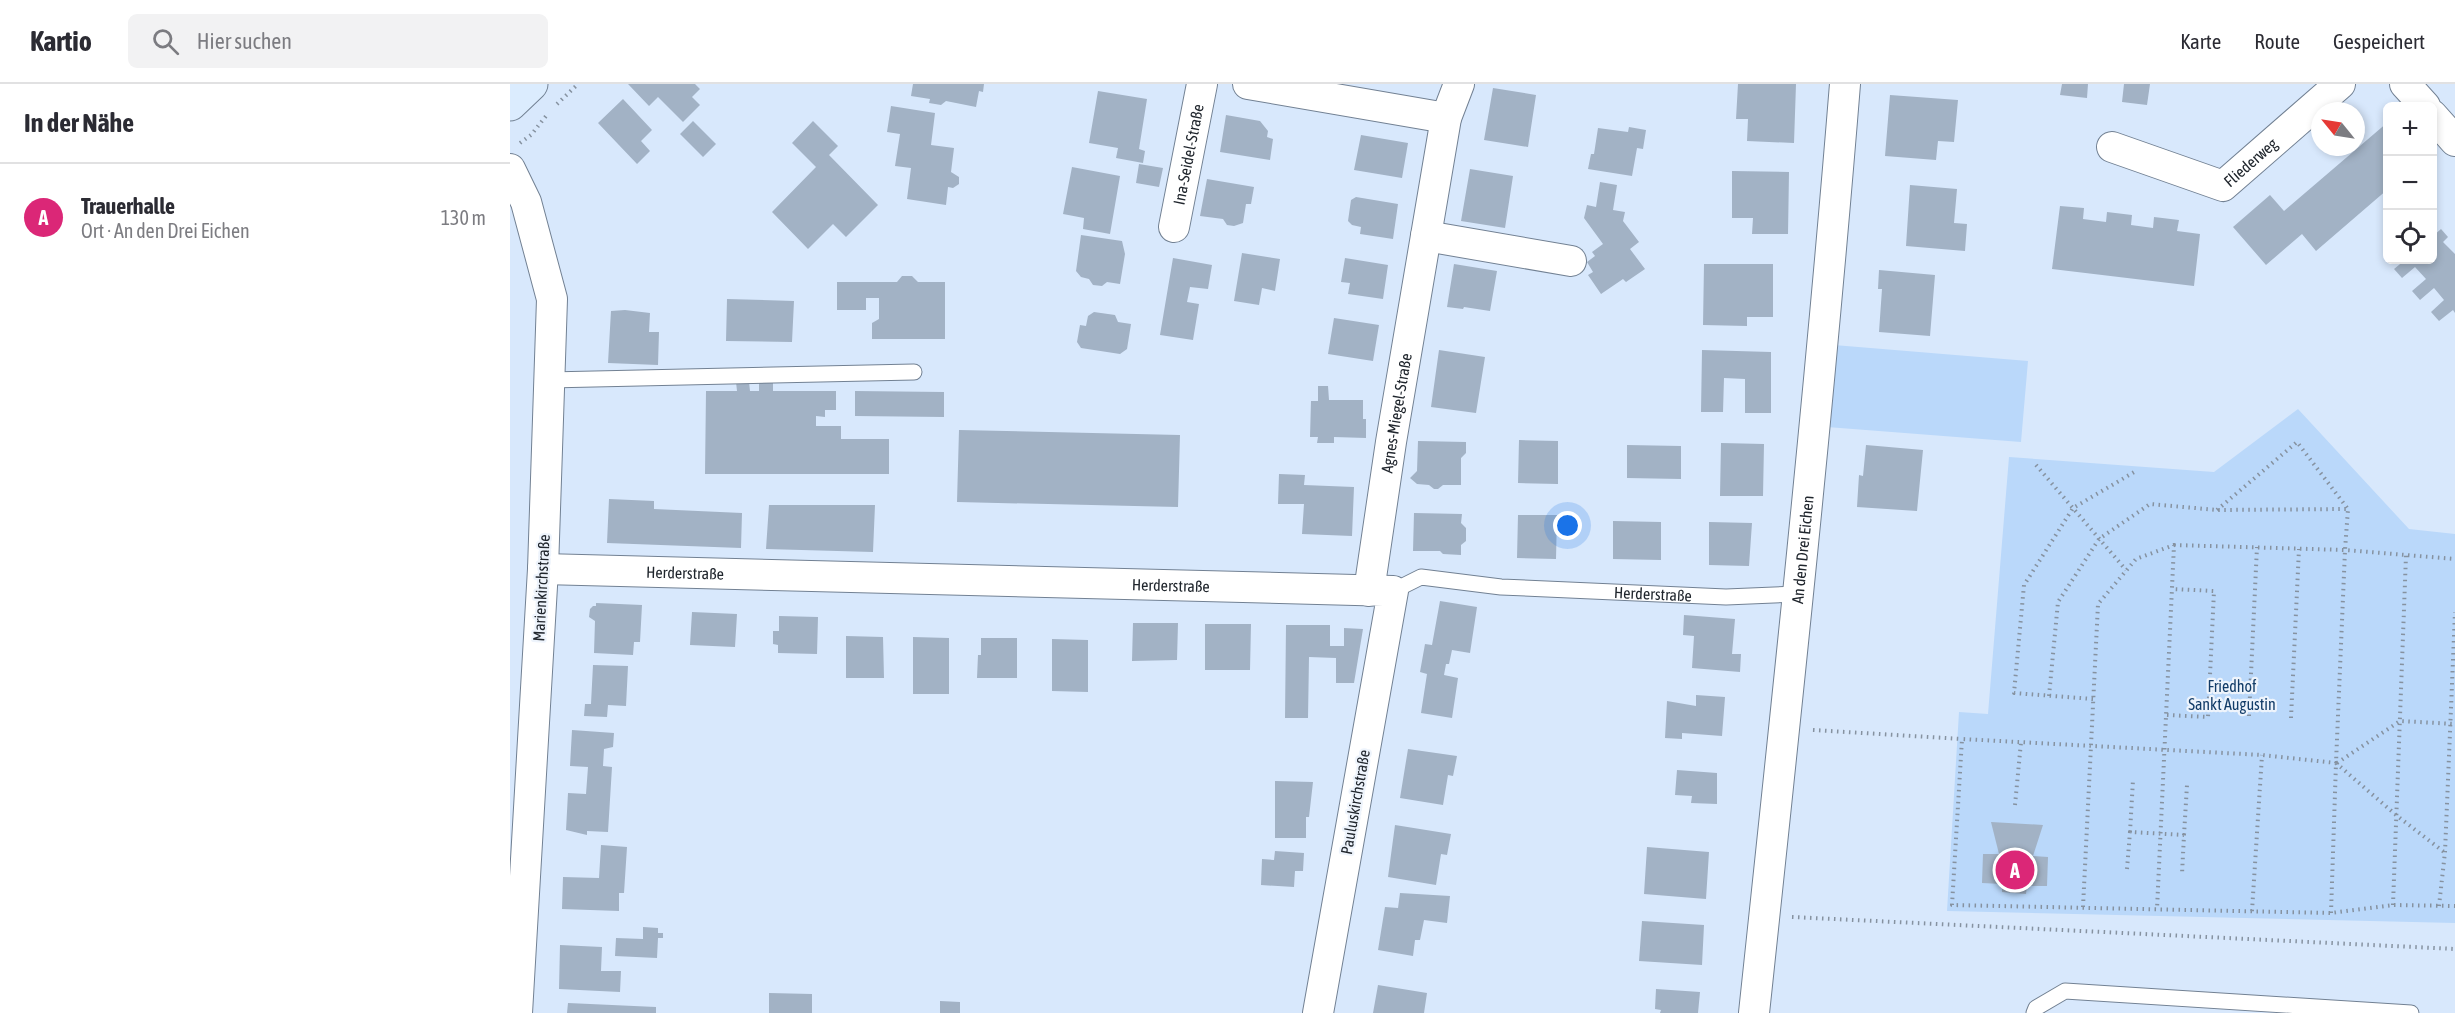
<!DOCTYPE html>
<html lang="de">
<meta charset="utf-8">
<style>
:root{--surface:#fff;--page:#f2f2f3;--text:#2b2b33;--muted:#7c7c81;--line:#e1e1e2;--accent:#db2777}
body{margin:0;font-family:"Asap Condensed",sans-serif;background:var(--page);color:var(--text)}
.controls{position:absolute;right:18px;top:18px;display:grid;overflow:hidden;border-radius:9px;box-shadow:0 3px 9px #0003}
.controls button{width:54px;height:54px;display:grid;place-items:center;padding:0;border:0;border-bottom:2px solid var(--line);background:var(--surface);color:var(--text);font:30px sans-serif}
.compass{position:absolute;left:1801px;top:18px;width:54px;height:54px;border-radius:50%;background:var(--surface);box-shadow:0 3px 9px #0003;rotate:300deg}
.you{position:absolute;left:1058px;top:442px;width:21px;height:21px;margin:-15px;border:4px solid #fff;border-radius:50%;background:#1a73e8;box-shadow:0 0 0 9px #1a73e833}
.badge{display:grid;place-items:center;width:39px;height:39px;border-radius:50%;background:var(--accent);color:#fff;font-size:20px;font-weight:700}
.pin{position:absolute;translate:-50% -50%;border:3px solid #fff;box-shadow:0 2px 6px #0006}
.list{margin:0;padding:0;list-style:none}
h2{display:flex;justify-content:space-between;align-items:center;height:78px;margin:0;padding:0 24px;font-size:26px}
h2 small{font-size:20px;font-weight:400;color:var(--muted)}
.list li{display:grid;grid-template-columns:39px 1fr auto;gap:18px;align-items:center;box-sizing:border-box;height:108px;padding:0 24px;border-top:2px solid var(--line)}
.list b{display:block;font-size:22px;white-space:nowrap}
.list p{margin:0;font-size:20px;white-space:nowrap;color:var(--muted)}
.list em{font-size:20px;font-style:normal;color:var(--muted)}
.icon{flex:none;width:33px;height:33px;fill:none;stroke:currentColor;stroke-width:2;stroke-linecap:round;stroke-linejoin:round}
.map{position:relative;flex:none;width:1945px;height:929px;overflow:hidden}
header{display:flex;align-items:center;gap:36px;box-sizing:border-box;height:84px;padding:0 30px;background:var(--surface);border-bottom:2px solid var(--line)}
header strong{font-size:28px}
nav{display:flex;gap:33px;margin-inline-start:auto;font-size:21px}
.search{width:420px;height:54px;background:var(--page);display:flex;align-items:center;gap:15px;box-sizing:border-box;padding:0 21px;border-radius:9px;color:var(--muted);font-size:22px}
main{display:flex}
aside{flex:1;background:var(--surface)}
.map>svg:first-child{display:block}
.green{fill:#bad8fa}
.building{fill:#a2b2c5}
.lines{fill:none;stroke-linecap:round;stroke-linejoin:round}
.service-casing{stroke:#728193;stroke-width:17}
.minor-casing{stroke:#728193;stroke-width:32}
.secondary-casing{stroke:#728193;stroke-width:35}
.path{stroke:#8692a0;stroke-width:4;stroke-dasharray:1.5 4.5;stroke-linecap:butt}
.service{stroke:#fff;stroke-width:15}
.minor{stroke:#fff;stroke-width:30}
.secondary{stroke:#dbecfe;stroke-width:33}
.labels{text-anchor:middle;stroke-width:4.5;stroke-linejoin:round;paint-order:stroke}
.street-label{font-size:16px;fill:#20262d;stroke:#eef4fc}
.park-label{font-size:16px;fill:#123c68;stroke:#eef4fc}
</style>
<header>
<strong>Kartio</strong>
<div class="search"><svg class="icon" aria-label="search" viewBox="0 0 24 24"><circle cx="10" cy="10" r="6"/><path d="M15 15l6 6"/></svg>Hier suchen</div>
<nav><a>Karte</a><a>Route</a><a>Gespeichert</a></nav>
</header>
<main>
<aside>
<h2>In der Nähe<small></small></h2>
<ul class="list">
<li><span class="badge">A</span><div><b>Trauerhalle</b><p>Ort · An den Drei Eichen</p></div><em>130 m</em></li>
</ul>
</aside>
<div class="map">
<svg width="1945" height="929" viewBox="0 0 1945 929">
<rect width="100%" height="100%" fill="#d8e8fc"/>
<path class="green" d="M1324,261L1518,277L1511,358L1317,343Z
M1788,325L1899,445L1945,450V839L1437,827L1449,628L1478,630L1499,373L1704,388Z"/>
<path class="building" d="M118,0H185L190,5L182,13L190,21L173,38L148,13L139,22Z
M403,0H474L473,8L469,7L466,23L436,17L431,21L419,19L420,15L401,12Z
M1228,0H1286L1284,59L1237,57L1238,35H1226Z
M1552,0H1578L1577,14L1550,11Z
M1614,0H1640L1637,21L1612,18Z
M983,4L1026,11L1018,63L974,56Z
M588,7L637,15L629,65L635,67L633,79L606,74L608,64L579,59Z
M1380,11L1448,16L1444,58L1428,57L1426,76L1375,72Z
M113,15L142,46L131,57L140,67L127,80L88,39Z
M381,22L425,29L421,61L444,64L441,88L449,93V100L443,104L438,103L436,121L397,115L401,84L385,82L390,50L377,48Z
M716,31L750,37L758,47L757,53L763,55L760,76L710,68Z
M183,37L206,60L193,73L170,50Z
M303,37L328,62L319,71L368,121L336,153L323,140L298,165L262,128L306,83L282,59Z
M1878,38V105L1806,167L1792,150L1756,181L1723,143L1760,111L1774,127Z
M1119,43L1136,46L1133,65L1127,64L1122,92L1078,85L1081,70H1084L1088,44L1118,48Z
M851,51L898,59L892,94L844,86Z
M629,80L653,84L649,103L626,99Z
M562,83L610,92L600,150L573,145L574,134L553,130Z
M960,85L1003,92L995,144L951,137Z
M1222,87L1279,88L1278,150H1242L1243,134H1222Z
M697,95L744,103L741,120H736L733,139L724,142L717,141L713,135L690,132Z
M1090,98L1107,101L1103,126L1115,128L1113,137L1129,158L1120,165L1135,185L1116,198L1113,195L1091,210L1078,191L1083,188L1077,178L1085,172L1082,168L1093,160L1074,134L1077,121L1086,123Z
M1400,101L1447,105L1444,139L1457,140L1455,167L1396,162Z
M846,113L888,120L883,155L850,150L851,143L842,141L838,137L841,116Z
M1550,122L1574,124L1573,135L1596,138L1597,128L1622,131L1621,141L1643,144L1644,133L1669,136L1667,147L1690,150L1684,202L1542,185Z
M1931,145L1938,153L1933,158L1945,170V229L1943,226L1929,237L1921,228L1934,216L1924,204L1910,216L1902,207L1916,195L1905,183L1892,194L1884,185L1895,176H1923V152Z
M571,151L612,157L615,170L610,200L597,198L592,202L583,201L579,195L571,193L566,187Z
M732,169L770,175L765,207L752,204L749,221L724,217Z
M663,174L702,181L698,205L680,203L677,218L689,220L683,256L650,251Z
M835,174L878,181L873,215L838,210L840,199L831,198Z
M944,180L987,187L980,227L954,223L953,225L937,223Z
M1194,180H1263V233H1237V242L1193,241Z
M1369,186L1425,191L1420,252L1369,248L1372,205H1368Z
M392,192H402L408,198H435V255H362V239L369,235V214H356V226H327V198H387Z
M217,215L284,217L282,258L216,257Z
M115,226L140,229L139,248H149L148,281L98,279L101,227Z
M584,228L605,231L608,238L621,240L617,265L610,270L571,264L567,258L570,241L576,242L578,232Z
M824,234L869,241L863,277L818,270Z
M929,266L975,273L966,329L921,323Z
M1192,266L1261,268V329H1235V295L1214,294L1213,328H1191Z
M226,298H239L240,307H249V298L263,299V307H326V326H315V333L306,332V342H331V355H379V390H195L196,307H227Z
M808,302H818L819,316H853V335H856V354L824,353V359H807L808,353H800L801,317H808Z
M345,307L434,308V333L345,332Z
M449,346L670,351L668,423L447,418Z
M1009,356L1048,357V400L1008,399Z
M908,357L956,358V369L951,374V401H933L928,405H924L919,401L907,400L900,394L907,387Z
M1211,359L1254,360L1253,412H1210Z
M1117,361L1171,362V395L1117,394Z
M1356,361L1413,366L1407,427L1347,423L1349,391L1353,392Z
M769,390L795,391L794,401L844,403L842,452L792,450L794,420H768Z
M99,415L144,417V425L232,429L231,464L97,459Z
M259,421H365L363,468L256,465Z
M904,429L952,430L951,439L956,444V457L951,461V471L933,470L930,467H903Z
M1008,431H1047L1046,475L1007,474Z
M1103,437L1151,438V476L1103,475Z
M1199,438L1242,439L1239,482L1199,481Z
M930,517L967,523L960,569L942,566L939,580H936L934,591L948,594L942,634L911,629L917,590L910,588L915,560L922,561Z
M86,519L132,521L130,558H124L123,571L84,569L85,537L79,533L80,525L83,522H86Z
M182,528L227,530L225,563L180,561Z
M1174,531L1225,535L1222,570H1231L1230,588L1182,584L1184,552L1173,551Z
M269,532L308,533L307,570L268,569V561L263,560V547H269Z
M623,539H668L667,576L622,577Z
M695,540H741L740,586H695Z
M776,541H820V562H834V544L853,545L844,599H826V574L799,573L798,634H775Z
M336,552L373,553L374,594H336Z
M403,553L439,554V610H403Z
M471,554H507V594H467L468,571H471Z
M542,555L578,556V608L542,607Z
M83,581L118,582L116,622L98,621L97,633L74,632L75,620H81Z
M1186,611L1215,613L1212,652L1172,649V655L1155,654L1157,617L1186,622Z
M62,646L104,649L103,663L94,665L93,682L102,683L98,748L77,747V751L56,746L58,709L76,710L78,683L60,682Z
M898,665L947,672L943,692L938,691L933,721L890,714Z
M1167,686L1207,689V720L1181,719L1182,712L1165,711Z
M765,697L803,698L799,733H796V754H765Z
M1481,738L1533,741L1523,772L1538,773L1537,802H1517L1516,810L1492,808V800L1472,799L1473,770H1489Z
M885,741L941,750L937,771L931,770L926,801L878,793Z
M91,761L117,763L114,809H109V827L52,825L53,793L89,794Z
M1137,763L1199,768L1196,815L1134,810Z
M765,767L794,769L793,787H785L784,803L751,801L752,775L764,776Z
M890,809L940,812L937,839L914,836L910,856H905L903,872L868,866L875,823L888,824Z
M1132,837L1194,841L1192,881L1129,877Z
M133,843L148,844V849H153V854H148L147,874L105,872L106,854L133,855Z
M50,861L92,863L91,887H111L110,908L49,905Z
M868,901L917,909L914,929H863Z
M1146,905L1190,908L1188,929H1150L1151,926L1145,925Z
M259,909L302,910V929H259Z
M430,917L450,918V929H430Z
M58,919L146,923V929H57Z"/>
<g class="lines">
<g class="service-casing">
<g id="service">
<path d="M39,296L404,288"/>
<path id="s1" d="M883,507L911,493L991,503L1216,513L1287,510"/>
<path d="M1524,929L1526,924L1555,907L1901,929"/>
</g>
</g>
<g class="minor-casing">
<g id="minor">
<path d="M738,0L936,34"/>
<path d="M1895,0L1915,22"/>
<path d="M1922,31L1945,57"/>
<path id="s2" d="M1602,63L1713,102L1830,0"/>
<path d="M0,85L16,118L42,215L33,485L7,929"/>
<path id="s3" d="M664,143L692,0"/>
<path d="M916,152L1061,177"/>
<path id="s4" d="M33,485L883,507L808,929"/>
<path id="s5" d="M859,507L881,358L936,34L949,0"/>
<path id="s6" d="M1244,929C1277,620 1310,310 1335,0"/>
</g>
</g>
<g class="secondary-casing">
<path id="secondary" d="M0,20L21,0"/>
</g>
<path class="path" d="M47,20L68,0
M10,59L21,51L36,32
M1526,381L1616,486
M1707,426L1787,358L1838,425
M1664,461L1835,466L1826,679L1752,671L1452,655L1442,821L1821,829L1883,821L1945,822
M1539,612L1548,518L1589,455L1640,420L1707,426L1838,425L1835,466L1945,475
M1583,615L1504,609L1514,501L1563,424L1626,387
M1657,631L1698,633L1704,507L1663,505
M1739,632L1747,463
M1781,634L1789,465
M1303,646L1452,655
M1827,679L1890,637L1945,640
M1505,721L1511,658
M1620,748L1623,696
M1674,751L1677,701
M1617,785L1620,748L1674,751L1672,790
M1883,821L1896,471
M1929,822L1935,768L1945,528
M1573,823L1588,520L1626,475L1664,461L1647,825
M1742,827L1752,671
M1821,829L1826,679L1886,731L1934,768
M1282,833L1945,865"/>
<use href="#service" class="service"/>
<use href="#minor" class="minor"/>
<use href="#secondary" class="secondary"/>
</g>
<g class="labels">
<g class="street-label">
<text dy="6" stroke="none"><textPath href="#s3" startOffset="74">Ina-Seidel-Straße</textPath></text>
<text dy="6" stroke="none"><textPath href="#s2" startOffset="154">Fliederweg</textPath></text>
<text dy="6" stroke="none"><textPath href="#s5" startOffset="180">Agnes-Miegel-Straße</textPath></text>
<text dy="6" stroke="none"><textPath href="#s6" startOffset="466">An den Drei Eichen</textPath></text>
<text dy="6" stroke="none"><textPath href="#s4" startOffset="142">Herderstraße</textPath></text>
<text dy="6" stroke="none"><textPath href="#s4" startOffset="628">Herderstraße</textPath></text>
<text transform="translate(31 504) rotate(-87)" y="6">Marienkirchstraße</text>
<text dy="6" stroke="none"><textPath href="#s1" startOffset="264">Herderstraße</textPath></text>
<text transform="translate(845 718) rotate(-80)" y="6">Pauluskirchstraße</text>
</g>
<g class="park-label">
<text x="1722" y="608">Friedhof<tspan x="1722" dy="18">Sankt Augustin</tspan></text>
</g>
</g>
</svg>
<div class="controls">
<button>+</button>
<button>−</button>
<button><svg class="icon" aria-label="locate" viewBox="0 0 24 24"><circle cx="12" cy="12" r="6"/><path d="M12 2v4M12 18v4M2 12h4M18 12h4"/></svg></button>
</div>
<svg class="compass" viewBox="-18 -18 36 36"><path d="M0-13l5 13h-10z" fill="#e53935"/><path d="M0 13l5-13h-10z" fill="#7c7c81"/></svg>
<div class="you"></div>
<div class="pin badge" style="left:1505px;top:786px">A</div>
</div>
</main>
